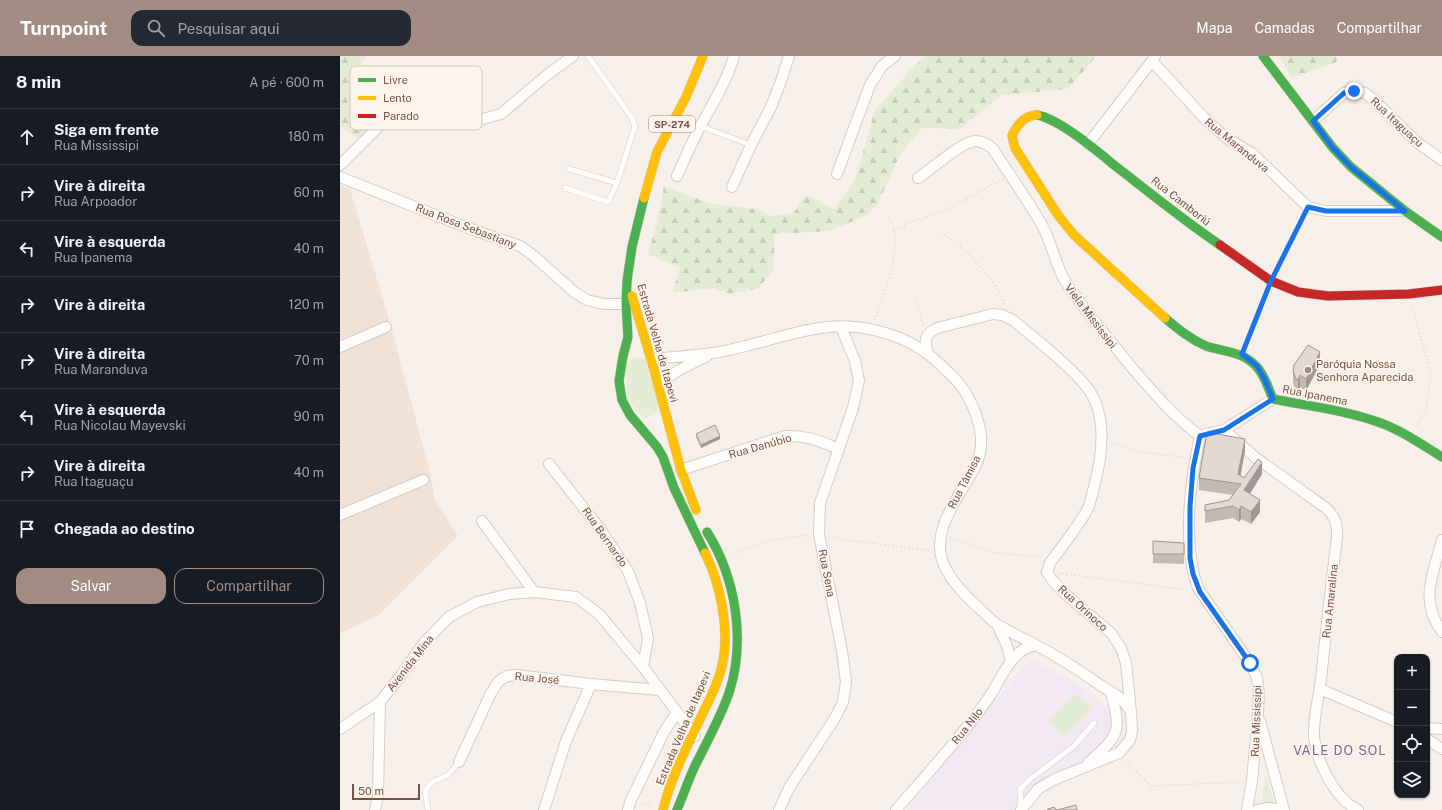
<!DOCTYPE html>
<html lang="pt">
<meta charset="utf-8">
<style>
:root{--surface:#171b24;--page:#242831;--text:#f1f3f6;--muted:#9ea1a6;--line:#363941;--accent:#a18b83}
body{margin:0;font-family:"Public Sans",sans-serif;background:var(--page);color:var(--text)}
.controls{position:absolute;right:12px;bottom:12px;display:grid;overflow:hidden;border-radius:8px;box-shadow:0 1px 3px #0004}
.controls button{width:36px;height:36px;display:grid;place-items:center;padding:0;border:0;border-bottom:1px solid var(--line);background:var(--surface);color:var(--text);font:20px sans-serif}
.scale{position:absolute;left:12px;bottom:10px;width:68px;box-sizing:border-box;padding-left:4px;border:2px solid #73544b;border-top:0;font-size:11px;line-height:14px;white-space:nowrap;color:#73544b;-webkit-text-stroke:3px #fef4eb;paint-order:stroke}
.stop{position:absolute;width:12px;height:12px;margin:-9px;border:3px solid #1a73e8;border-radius:50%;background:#fff}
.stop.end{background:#1a73e8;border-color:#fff;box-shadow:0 1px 4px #0008}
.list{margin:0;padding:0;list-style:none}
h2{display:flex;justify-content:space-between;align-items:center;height:52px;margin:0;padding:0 16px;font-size:17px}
h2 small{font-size:13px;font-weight:400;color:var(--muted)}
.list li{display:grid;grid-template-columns:26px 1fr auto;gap:12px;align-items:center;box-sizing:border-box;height:56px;padding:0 16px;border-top:1px solid var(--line)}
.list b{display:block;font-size:15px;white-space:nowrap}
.list p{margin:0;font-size:13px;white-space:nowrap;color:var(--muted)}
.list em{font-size:13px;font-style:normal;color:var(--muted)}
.actions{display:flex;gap:8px;padding:12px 16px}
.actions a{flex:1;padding:9px 0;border:1px solid var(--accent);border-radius:12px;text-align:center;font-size:14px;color:var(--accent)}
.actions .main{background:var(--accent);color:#fff}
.icon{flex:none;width:22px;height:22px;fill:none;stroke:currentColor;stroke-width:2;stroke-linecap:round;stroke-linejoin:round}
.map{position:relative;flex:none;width:1102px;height:754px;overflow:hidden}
header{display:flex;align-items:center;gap:24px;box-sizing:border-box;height:56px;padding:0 20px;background:var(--accent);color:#fff}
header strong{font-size:19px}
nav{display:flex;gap:22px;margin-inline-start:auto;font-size:14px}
.search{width:280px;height:36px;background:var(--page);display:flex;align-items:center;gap:10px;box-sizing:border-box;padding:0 14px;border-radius:12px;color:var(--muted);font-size:15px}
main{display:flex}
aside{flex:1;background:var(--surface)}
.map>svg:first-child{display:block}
.residential{fill:#f0e2d7}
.education{fill:#f2e8f2}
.grass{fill:#e5ecd5}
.forest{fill:url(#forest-firs)}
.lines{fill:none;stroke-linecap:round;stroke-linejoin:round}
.lane-casing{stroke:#d5ccc7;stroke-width:6}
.street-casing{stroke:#d5ccc7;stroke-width:12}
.fast-casing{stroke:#d6ccc6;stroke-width:10}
.slow-casing{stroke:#d6ccc6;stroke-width:10}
.jam-casing{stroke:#d6ccc6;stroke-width:10}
.path{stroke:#d9d0ce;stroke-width:1.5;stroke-dasharray:1 3;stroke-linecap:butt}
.lane{stroke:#fefdfc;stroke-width:5}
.street{stroke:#fefdfc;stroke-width:10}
.fast{stroke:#4caf50;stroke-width:9}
.slow{stroke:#ffc107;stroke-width:9}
.jam{stroke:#c62828;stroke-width:9}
.wall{fill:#c3bab5}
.shaded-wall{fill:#9f9793}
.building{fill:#e3d8d2;stroke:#9f9793}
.route{stroke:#1a73e8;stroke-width:5}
.poi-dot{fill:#a18b83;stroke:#fef4eb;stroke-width:1.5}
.labels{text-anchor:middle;stroke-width:3.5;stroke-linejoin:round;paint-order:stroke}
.shield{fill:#fef4eb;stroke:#9d847b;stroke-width:1}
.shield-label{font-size:10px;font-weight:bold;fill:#73544b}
.street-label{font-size:11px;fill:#73544b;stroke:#fef4eb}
.poi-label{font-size:11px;fill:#73544b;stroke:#fef4eb;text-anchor:start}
.quarter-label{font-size:13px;letter-spacing:1px;fill:#816697;stroke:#fef4eb}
.key{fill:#fef4eb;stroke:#d4c4bb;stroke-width:1}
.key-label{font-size:11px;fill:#73544b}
</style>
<header>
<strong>Turnpoint</strong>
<div class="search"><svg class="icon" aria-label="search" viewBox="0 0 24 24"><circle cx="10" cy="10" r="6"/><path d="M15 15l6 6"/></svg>Pesquisar aqui</div>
<nav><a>Mapa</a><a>Camadas</a><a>Compartilhar</a></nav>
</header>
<main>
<aside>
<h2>8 min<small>A pé · 600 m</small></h2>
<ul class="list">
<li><svg class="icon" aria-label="ahead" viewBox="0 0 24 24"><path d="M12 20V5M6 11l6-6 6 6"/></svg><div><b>Siga em frente</b><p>Rua Mississipi</p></div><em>180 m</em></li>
<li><svg class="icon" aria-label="right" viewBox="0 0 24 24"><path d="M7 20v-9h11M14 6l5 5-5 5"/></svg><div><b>Vire à direita</b><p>Rua Arpoador</p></div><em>60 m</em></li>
<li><svg class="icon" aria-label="left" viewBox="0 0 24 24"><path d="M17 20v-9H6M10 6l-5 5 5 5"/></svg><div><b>Vire à esquerda</b><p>Rua Ipanema</p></div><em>40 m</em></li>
<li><svg class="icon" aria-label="right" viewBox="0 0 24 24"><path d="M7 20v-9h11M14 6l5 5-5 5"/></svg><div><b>Vire à direita</b></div><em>120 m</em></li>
<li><svg class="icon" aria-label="right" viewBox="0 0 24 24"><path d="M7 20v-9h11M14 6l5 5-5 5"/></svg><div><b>Vire à direita</b><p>Rua Maranduva</p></div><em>70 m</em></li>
<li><svg class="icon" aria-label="left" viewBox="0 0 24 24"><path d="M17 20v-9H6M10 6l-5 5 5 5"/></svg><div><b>Vire à esquerda</b><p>Rua Nicolau Mayevski</p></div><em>90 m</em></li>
<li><svg class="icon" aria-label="right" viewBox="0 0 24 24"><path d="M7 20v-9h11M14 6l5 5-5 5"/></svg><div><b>Vire à direita</b><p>Rua Itaguaçu</p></div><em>40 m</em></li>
<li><svg class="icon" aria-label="arrive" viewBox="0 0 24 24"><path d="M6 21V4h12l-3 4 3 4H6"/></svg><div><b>Chegada ao destino</b></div></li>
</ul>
<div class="actions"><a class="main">Salvar</a><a>Compartilhar</a></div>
</aside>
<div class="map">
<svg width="1102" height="754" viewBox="0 0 1102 754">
<defs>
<pattern id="forest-firs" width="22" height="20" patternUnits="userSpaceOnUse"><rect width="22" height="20" fill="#e5ecd5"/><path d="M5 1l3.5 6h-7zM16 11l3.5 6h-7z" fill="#c8ccb8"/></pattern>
</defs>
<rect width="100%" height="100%" fill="#f7f0ea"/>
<path class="residential" d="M0,130L10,133L48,260L91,420L95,444L118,480L39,559L0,577Z"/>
<path class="education" d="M693,605L734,624L772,657L773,671L763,688L749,701L703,727L685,740L677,754H567L685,608Z"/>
<path class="grass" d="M298,301L305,304L319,349L316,358L307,362L302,361L287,343L286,308L291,303Z
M735,637L752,652L724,681L708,665Z
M926,719L934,747L921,750Z"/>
<path class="forest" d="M0,0H26L11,26L38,61L19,82L0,71Z
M586,0H756L738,22L727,33L662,39L620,73L582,72L560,99L538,147L527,159L489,175L434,178V212L419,232L390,238L373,232L332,237L340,212L308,198L317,167L324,130L369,147L417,153L431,160L454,157L466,138L494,153L515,124L535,54L575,9Z
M939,0H996L997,6L951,22Z"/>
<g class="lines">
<g class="lane-casing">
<path id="lane" d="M360,70L411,89
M229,113L277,127
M225,132L268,146L277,127L295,70L292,62L248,0
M681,752L680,733L689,724L734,690L754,667
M88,754L85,735L92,726L108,719L119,706"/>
</g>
<g class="street-casing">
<path id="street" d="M812,5L866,64L889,84L912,97L968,151L986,155H1065
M123,59L143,63L161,58L207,19L233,0
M973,65L1004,37L1014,35L1025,37L1034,44L1078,87L1102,104
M748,88L812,5L815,0
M0,109L84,26
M497,118L530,29L542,10L555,0
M337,120C345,103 352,85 361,69C373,47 387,25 394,0
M0,121L128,172L180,190L194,200L234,236L247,244L264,248H286
M578,122C592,113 622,85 636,85C643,85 648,89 653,93C669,118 687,143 702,169C712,187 715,208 725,225C746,256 770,285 794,314C815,338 834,361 860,380
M392,131L411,89L431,51L441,25L449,0
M0,291L46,271
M588,297C584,284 584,279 597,272L653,258L662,259L673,264C696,284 731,310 749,334C768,362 762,401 754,431C752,438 751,446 748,452C739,470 722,490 710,507L707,516L713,525L724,537L771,577L781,592L786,607L791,656L792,675L790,684L779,697L713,724L698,733L681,754
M311,303C332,301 353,300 373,297C406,292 440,279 474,273C514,265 563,276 594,303C606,314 619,325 627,339C639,361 647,386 636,409C620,441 585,478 607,515C616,531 629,543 642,555C648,560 653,567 660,570C671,577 683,582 694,588C717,600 739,614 760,629C766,633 774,637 779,641C784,645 788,651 791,656
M318,330C332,316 349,309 367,300
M884,374L916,402L986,452C996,462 997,467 997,481C991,528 986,576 981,623C979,642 973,661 974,681C977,706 995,743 1018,754
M862,379L884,374L933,343
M860,380C850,425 842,488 858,532L910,607L917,622L919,638L918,657L912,725L907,754
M209,408L261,474L288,515L300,547L308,582L303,611
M341,414L445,380C467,379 479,385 499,393
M0,459L83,424
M142,465L194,536
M1102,484C1093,519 1079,544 1102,576
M658,570L667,590L671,605
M980,633L1057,666
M920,665L944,754
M1087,672L1102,673
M0,673L40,646
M1087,683L1102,693
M119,706L151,637L159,625L167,620L176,619L251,628L319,634
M748,707C779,679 782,677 771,637
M35,754L38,740L40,646L62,618L83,588L109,561L137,546L169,538L194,536L236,541L259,558L303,611L355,680
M204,754L226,685L251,628
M288,754L291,744L324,676L337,656
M439,754L449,732L495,662L503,646L506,626L502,595L479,478L480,447L513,352L519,325L515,305L501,271
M556,754C588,717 622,680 650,640C659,626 665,610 677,599C682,593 689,591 696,589
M917,754L929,752L944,754"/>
</g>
<g class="fast-casing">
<path id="fast" d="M923,0L993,92L1011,111L1065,155L1102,181
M697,59C719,63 756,94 774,109C809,136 843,164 880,189
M304,142L292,191L287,225L286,248L288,281L283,300L279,325L282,344L290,359L317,391L323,401L334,432L365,497
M825,262C838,273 850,283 866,290C884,296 902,295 916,310C925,319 928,332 933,343C968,350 1004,354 1038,366C1061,374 1081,388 1102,401
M337,754C343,740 348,725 354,712C366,687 380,663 389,637C406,585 396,522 367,476"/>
</g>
<g class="slow-casing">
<path id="slow" d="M697,59C684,59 677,69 672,80L675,92L718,159L734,179L825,262
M304,142L317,96L346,41L363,0
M292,240L311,303L341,414L356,454
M323,754C331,721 347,691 361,661C369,644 378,628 382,610C390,575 381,529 365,497"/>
</g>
<g class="jam-casing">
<path id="jam" d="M880,189L931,225L958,236L988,240L1069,238L1102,234"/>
</g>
<path class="path" d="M554,175L568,167L602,156L663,123
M601,176C610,183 622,191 630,200C641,211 662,234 664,249
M936,215L964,159
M576,241L583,270
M1072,249L1091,319L1086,354L1076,371
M534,264C544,239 561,199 553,171C552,168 550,164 548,160
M906,289L926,237
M771,387L803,396L847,402
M489,480L506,484L592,495
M610,482L634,489L650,496L702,501
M392,498L431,484L470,479
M719,517L848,534
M785,704L811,730L903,726
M301,747L311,749"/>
<use href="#lane" class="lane"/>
<use href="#street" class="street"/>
<use href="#fast" class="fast"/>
<use href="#slow" class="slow"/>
<use href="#jam" class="jam"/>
</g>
<path class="wall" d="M980,308L966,335L960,331L958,336H956L953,327V315Z
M356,378L380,383L361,392L356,381Z
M905,395L900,419L904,422L922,418L910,438L920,456L911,468L901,463L899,466L893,462L865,467V449L889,444L893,439L859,434V422Z
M813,485L844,487V508L813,507Z"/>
<path class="shaded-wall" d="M980,296V308L966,335V323Z
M960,319V331L958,336V324Z
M380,380V383L361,392V389Z
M905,383V395L899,428L898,418Z
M922,406V418L904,447V434Z
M920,444V456L911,468V456Z
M901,450V463L899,466V454Z"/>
<path class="building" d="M968,289L980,296L966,323L960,319L958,324L956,323L953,315L954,309Z
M375,369L380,380L361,389L356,378Z
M867,376L905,383L898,418L904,422L918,403L922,406L904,434L920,444L911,456L901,450L899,454L893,450L865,455V449L889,444L901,428L859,422Z
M813,485L844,487V498H813Z
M736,749L737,754H707L708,753L714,751L717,754Z"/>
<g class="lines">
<path class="route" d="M910,607L860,536L853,518L850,502V450L853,412L860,380L884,374L933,343L924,322L917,310L902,298L931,225L968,151L986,155H1065L1011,111L993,92L973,65L1004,37L1014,35"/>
</g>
<circle class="poi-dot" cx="968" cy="314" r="4"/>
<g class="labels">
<rect class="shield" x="309" y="60" width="46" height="16" rx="3"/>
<g class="shield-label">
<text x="332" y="72">SP-274</text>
</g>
<g class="street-label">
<text transform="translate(1057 66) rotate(43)" y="4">Rua Itaguaçu</text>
<text transform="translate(897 89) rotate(39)" y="4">Rua Maranduva</text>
<text transform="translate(841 145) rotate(38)" y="4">Rua Camboriú</text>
<text transform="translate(126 170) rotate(21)" y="4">Rua Rosa Sebastiany</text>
<text transform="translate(751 260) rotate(53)" y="4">Viela Mississipi</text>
<text transform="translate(318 287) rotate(74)" y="4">Estrada Velha de Itapevi</text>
<text transform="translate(975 339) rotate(11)" y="4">Rua Ipanema</text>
<text transform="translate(420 390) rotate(-16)" y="4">Rua Danúbio</text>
<text transform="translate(624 426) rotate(-63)" y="4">Rua Tâmisa</text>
<text transform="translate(265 481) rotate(55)" y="4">Rua Bernardo</text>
<text transform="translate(487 517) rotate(79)" y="4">Rua Sena</text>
<text transform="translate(990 545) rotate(-84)" y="4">Rua Amaralina</text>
<text transform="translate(743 552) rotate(42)" y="4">Rua Orinoco</text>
<text transform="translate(70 607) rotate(-52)" y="4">Avenida Mina</text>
<text transform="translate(197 622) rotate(5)" y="4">Rua José</text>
<text transform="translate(916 665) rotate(-88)" y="4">Rua Mississipi</text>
<text transform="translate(627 670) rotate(-52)" y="4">Rua Nilo</text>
<text transform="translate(343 672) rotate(-67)" y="4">Estrada Velha de Itapevi</text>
</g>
<g class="poi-label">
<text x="976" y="312">Paróquia Nossa<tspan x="976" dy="13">Senhora Aparecida</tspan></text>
</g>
<g class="quarter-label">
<text x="1000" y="699">VALE DO SOL</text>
</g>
</g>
<rect x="10" y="10" width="132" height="64" rx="6" class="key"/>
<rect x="18" y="22" width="18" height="4" fill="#4caf50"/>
<rect x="18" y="40" width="18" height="4" fill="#ffc107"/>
<rect x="18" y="58" width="18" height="4" fill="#c62828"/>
<g class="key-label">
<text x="43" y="28">Livre</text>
<text x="43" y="46">Lento</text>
<text x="43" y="64">Parado</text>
</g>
</svg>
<div class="controls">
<button>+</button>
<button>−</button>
<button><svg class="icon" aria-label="locate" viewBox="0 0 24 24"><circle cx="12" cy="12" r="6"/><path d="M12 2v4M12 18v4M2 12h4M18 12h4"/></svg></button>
<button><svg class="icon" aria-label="layers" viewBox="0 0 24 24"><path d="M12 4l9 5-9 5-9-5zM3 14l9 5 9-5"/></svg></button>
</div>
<div class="scale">50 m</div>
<div class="stop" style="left:910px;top:607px"></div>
<div class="stop end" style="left:1014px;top:35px"></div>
</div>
</main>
